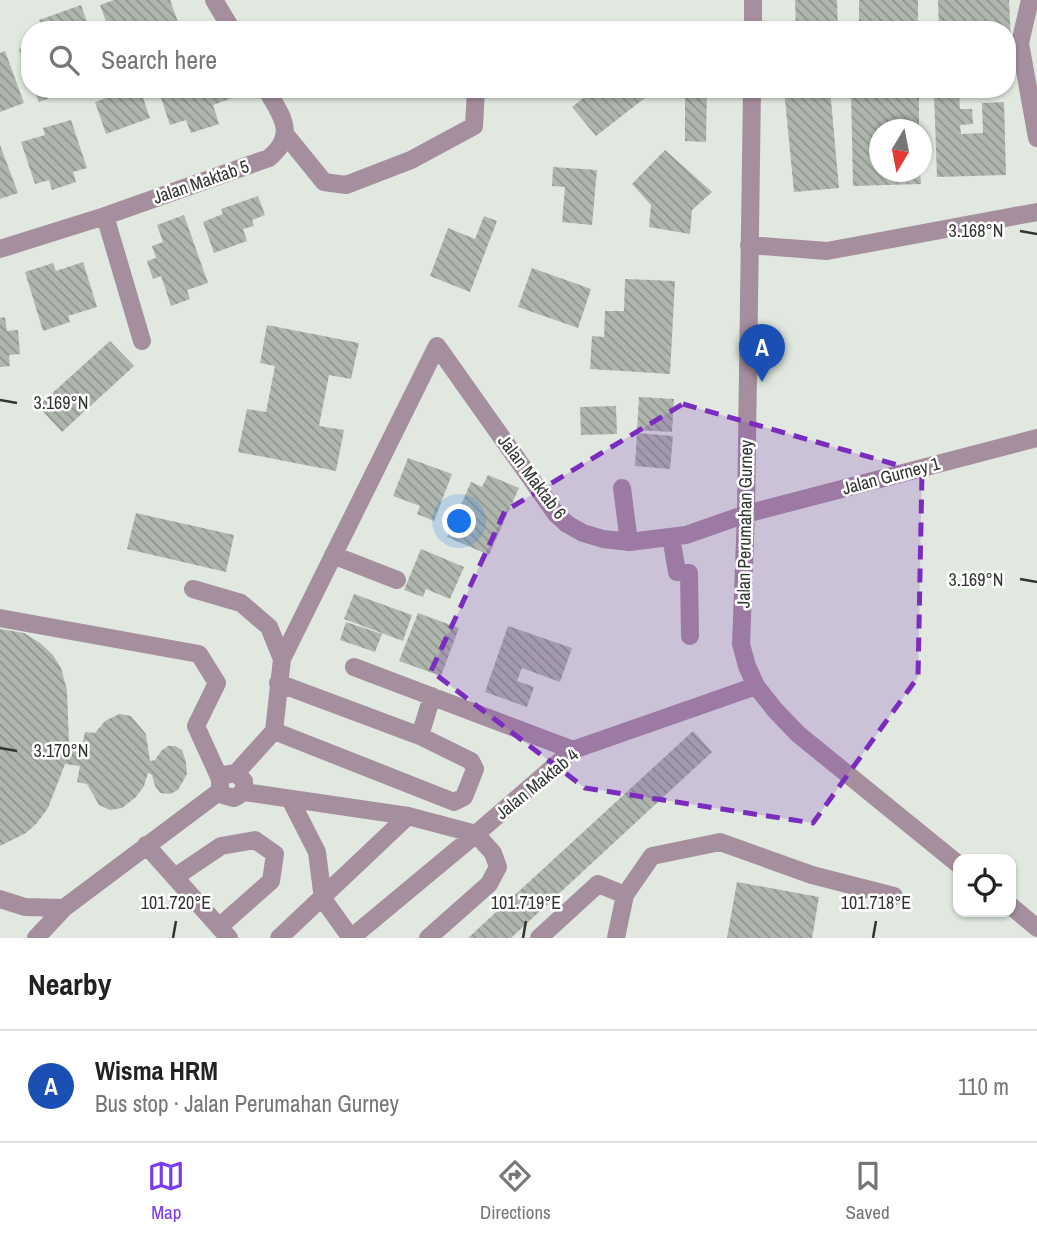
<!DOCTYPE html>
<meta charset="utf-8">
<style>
:root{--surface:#fff;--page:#f6f6f6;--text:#222;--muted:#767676;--line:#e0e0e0;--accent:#7c3aed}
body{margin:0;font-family:"Archivo Narrow",sans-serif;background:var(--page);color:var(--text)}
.controls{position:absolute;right:21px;bottom:21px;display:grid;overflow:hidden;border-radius:14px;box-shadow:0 2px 5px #0004}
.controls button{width:63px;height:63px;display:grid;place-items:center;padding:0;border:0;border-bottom:2px solid var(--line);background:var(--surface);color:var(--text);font:35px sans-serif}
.compass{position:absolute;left:869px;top:119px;width:63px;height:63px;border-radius:50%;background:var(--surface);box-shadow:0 2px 5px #0004;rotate:190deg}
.you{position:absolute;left:460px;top:522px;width:24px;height:24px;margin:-18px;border:5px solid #fff;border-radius:50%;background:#1a73e8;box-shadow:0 0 0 10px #1a73e833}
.badge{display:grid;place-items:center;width:46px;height:46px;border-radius:50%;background:var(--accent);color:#fff;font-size:23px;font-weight:700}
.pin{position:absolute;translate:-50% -58px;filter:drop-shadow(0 2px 4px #0008)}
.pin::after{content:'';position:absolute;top:37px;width:24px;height:21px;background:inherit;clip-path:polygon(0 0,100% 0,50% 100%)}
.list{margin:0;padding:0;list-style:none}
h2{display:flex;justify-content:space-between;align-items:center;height:91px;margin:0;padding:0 28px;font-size:30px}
h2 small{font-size:23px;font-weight:400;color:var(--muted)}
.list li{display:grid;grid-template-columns:46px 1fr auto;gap:21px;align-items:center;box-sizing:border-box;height:112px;padding:0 28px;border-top:2px solid var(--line)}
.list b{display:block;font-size:26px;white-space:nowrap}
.list p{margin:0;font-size:23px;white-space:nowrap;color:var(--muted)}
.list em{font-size:23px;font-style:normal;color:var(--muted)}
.icon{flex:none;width:38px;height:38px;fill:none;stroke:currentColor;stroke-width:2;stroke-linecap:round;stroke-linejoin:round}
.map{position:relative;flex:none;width:1037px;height:938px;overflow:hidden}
.search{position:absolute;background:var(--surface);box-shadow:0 2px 5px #0004;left:21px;right:21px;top:21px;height:77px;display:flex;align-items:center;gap:18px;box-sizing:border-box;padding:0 24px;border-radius:28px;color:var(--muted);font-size:26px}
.sheet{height:203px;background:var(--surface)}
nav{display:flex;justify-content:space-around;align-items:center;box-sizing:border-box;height:98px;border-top:2px solid var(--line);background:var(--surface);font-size:19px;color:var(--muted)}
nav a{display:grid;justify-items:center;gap:4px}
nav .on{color:var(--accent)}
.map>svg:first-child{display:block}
.building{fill:url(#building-back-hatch)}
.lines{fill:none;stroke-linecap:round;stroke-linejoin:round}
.minor{stroke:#a58e9d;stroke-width:18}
.marked{fill:#7b2cbf;fill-opacity:0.2;stroke:#7b2cbf;stroke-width:5;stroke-dasharray:14 9;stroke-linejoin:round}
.ticks{fill:none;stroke:#313431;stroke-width:2.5}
.labels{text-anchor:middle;stroke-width:5;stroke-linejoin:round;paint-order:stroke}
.street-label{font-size:18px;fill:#313431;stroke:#fff}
.ticks-label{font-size:18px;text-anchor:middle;fill:#313431;stroke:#fff;stroke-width:5;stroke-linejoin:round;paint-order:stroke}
</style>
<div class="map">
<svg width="1037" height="938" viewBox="0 0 1037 938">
<defs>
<pattern id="building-back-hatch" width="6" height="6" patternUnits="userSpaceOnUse" patternTransform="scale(1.75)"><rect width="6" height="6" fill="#aeb6ad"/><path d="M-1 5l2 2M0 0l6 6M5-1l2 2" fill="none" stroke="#8e958d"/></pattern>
</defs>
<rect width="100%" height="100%" fill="#e0e8df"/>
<path class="building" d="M114,0H170L181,30H109L100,5Z
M795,0H837L838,30H796Z
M859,0H918V30H859Z
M938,0H1009L1012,59H1007V30H939Z
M81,5L90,30H43L39,20Z
M30,45V76H29L19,49Z
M5,51L24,103L0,112V53Z
M34,89H59L61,94L39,102Z
M131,89H140L150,118L106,134L95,102Z
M158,89H229L232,98L213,105L219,124L191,133L186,120L170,125Z
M588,89H646L650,94L596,136L572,107L591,92Z
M685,89H707L706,142L685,141Z
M784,89H830L839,188L794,192Z
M851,89H919V130H880V172H920L921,184L853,186Z
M934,93H959L960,109H972L973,124L960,125L961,134L983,133L982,103L1004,102L1006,175L937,177Z
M71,120L87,168L73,172L76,182L52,190L49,180L35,184L21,142L45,135L43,128Z
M0,145L18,193L0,199Z
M665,150L712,192L692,210L690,234L649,227L651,205L632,184Z
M553,167L597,170L592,225L562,222L565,187L552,186Z
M258,196L265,215L252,220L254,226L243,229L247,241L214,253L203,222L223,214L221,209Z
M184,215L208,283L187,290L190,299L171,306L161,276L153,279L147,261L156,258L152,246L163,242L157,225Z
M484,216L497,221L470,292L430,276L448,228L475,239Z
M83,262L97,307L68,316L70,322L43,331L25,272L53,263L56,271Z
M532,268L591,289L578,328L518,307Z
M625,279L675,281L670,374L590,369L592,336L604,337L605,311H624Z
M5,317L7,331L18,330L20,354L9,355L10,366L0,367V318Z
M267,325L359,343L351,379L329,375L319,426L344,430L336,471L238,452L247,409L266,412L275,366L260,363Z
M110,341L134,366L62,432L38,406Z
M639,397L674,399L672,432L637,430Z
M616,406L617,434L581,435L580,407Z
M637,433L673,436L670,469L635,466Z
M408,458L452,474L434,521L417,514L420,506L393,496Z
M488,475L519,488L489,555L447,537L471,482L482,487Z
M136,513L234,535L226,572L127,549Z
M421,549L464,567L450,599L426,589L423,597L404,590Z
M354,594L412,615L403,641L344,619Z
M418,613L459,628L441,676L399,661Z
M346,622L382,634L375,652L340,640Z
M508,626L572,648L560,682L522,668L517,681L534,687L527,707L485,692Z
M0,629L24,633L40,643L53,655L61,668L67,690L69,744L82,746L85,732L95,733L105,721L119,714L131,716L146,734L150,761L155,760L161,751L168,746H175L182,750L186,762L187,774L178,790L170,794L160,793L155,786L152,775L148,773L144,786L136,797L122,808L110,810L99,805L87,784L77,782L80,766L65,764L48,808L37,823L26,833L0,846Z
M693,731L712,752L511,938H468Z
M737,882L819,897L812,938H727Z"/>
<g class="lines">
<path class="minor" d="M214,0L232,30
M1030,0L1020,43L1037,138
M753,30V0
M752,89L746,514L741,644L747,666L756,686L775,710L798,734L958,864
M285,134L324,182L346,185L411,160L474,126L476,89
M105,216L142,341
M749,245L827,251L1037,212
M0,249L105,216L269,158C298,134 281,115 266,89
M622,488L629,542
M671,537L677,572L689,573L690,636
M333,555L397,580
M193,589L241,603L269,627L282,659
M0,618L199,654L217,683L196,726L220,779V791L223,795L234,798L244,792V781L236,773L224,775L220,779
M354,667L573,750
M278,683L420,736
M274,731L454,802L464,797L475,769L471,761L420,736L432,696
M236,773L274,731L282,659L437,346L556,514L567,524L583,533L603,539L629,542L686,535L746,514L1037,438
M244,792L408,816L476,834L493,853L498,867L489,884L428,938
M291,801L317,852L323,899L351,938
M146,845L229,938
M175,877L221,846L255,840L275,854L271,881L219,927
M0,899L25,907L64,908L220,791
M1011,906L1037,928
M36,938L64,908
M279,938L408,816
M351,938L476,834L573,750L756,686
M539,938L598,884L625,895
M616,938L625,895L652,856L720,842L812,875L894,896"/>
</g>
<path class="marked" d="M683,404L922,472L918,677L813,823L585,788L431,671L505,511Z"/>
<path class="ticks" d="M1020,231L1037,234M0,400L17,403M1020,579L1037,582M0,748L17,751M173,938L176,921M523,938L526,921M873,938L876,921"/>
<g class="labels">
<g class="street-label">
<text transform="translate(201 182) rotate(-19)" y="6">Jalan Maktab 5</text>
<text transform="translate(891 476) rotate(-15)" y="6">Jalan Gurney 1</text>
<text transform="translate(532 477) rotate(53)" y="6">Jalan Maktab 6</text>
<text transform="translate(745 524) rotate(-89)" y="6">Jalan Perumahan Gurney</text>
<text transform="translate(537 784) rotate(-39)" y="6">Jalan Maktab 4</text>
</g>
</g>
<g class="ticks-label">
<text x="976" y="237">3.168°N</text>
<text x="61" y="409">3.169°N</text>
<text x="976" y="586">3.169°N</text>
<text x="61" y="757">3.170°N</text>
<text x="176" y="909">101.720°E</text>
<text x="526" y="909">101.719°E</text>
<text x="876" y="909">101.718°E</text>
</g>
</svg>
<div class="controls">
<button><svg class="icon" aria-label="locate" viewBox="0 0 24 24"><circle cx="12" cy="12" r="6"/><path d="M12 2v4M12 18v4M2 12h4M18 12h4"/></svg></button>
</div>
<svg class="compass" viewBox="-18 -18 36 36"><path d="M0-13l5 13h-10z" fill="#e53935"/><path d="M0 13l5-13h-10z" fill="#767676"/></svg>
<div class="you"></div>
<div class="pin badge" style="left:762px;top:382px;background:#1a4fb4">A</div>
<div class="search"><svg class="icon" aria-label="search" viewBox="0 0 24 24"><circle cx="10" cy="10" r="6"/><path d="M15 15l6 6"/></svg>Search here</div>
</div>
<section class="sheet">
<h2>Nearby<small></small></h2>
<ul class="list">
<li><span class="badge" style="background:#1a4fb4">A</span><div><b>Wisma HRM</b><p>Bus stop · Jalan Perumahan Gurney</p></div><em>110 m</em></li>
</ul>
</section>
<nav>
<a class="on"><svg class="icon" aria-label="map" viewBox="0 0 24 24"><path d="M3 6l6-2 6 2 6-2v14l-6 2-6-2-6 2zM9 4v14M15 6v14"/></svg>Map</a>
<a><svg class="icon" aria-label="directions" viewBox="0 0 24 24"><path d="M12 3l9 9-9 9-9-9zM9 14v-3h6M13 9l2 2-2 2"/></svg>Directions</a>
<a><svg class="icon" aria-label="saved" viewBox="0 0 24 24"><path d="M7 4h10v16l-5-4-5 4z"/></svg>Saved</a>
</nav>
